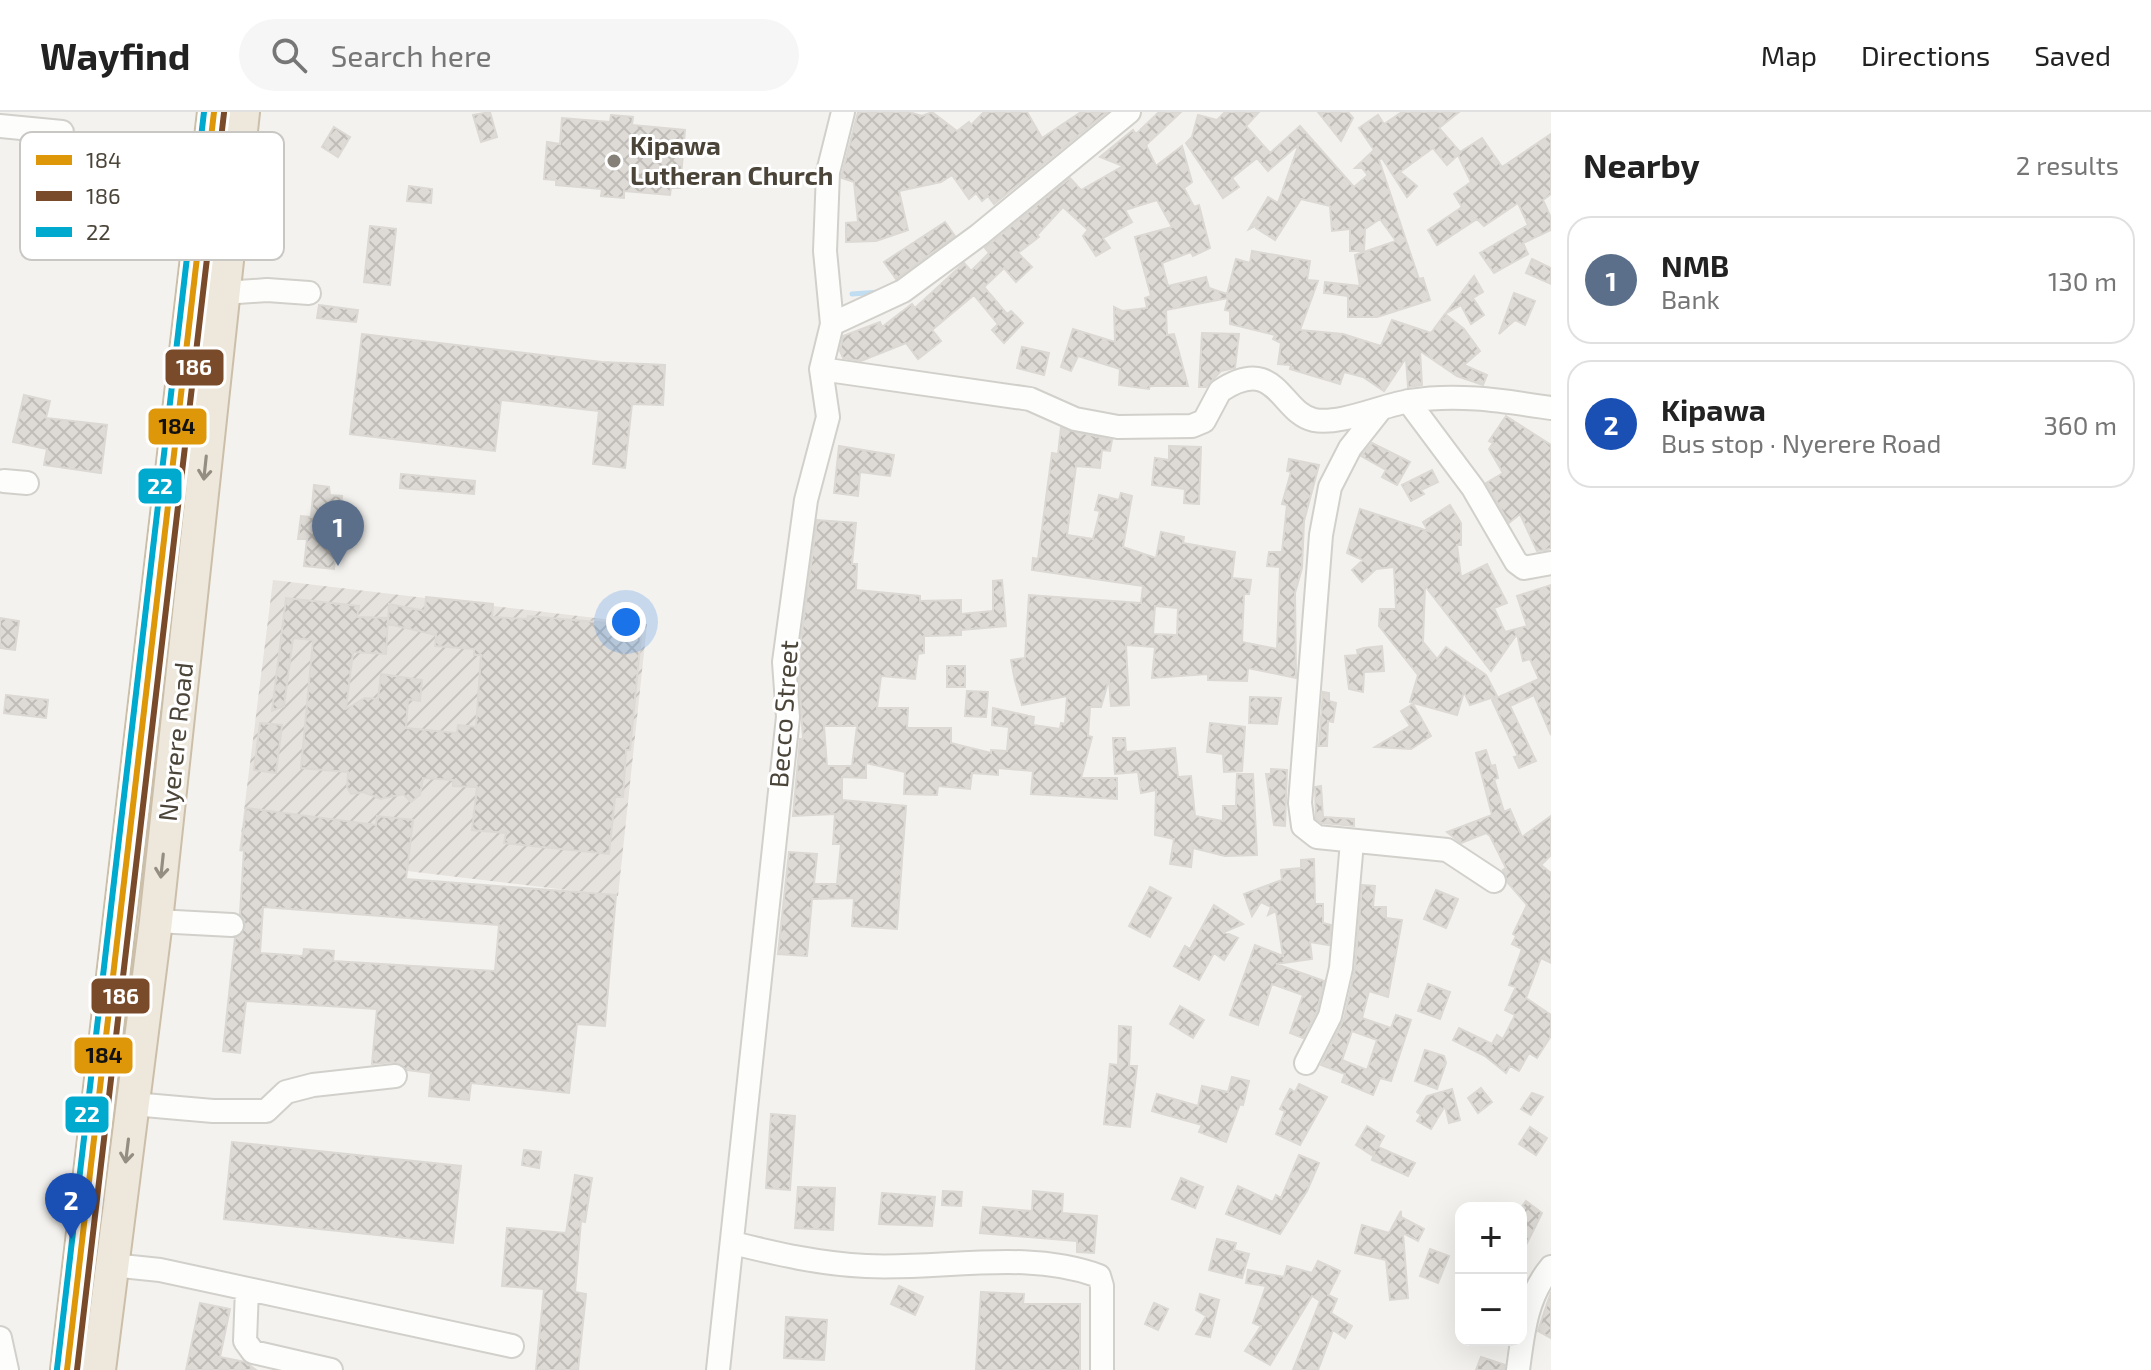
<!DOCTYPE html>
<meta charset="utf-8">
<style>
:root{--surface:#fff;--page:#f6f6f6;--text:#222;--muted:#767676;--line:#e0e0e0;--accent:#111827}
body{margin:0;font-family:"Exo 2",sans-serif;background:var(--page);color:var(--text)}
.controls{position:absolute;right:24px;bottom:24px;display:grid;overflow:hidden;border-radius:16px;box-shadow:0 8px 32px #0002}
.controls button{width:72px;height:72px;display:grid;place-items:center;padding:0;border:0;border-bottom:2px solid var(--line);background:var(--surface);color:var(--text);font:40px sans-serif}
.you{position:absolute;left:626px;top:510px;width:28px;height:28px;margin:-20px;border:6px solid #fff;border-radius:50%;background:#1a73e8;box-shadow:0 0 0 12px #1a73e833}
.badge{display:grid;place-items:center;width:52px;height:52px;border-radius:50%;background:var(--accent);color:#fff;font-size:26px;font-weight:700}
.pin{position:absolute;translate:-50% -66px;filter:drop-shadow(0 2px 4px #0008)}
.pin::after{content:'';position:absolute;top:42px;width:28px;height:24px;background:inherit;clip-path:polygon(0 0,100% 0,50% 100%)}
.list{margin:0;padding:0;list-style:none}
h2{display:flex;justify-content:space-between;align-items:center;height:104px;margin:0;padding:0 32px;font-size:34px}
h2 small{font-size:26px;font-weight:400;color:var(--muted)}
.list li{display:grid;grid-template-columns:52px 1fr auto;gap:24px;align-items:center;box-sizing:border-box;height:128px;margin:0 16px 16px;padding:0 16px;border:2px solid var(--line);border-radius:24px}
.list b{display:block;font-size:30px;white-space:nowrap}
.list p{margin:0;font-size:26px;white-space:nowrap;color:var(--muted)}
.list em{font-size:26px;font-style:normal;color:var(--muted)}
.icon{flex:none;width:44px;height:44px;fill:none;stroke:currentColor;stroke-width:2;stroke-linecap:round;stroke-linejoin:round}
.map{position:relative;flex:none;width:1551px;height:1258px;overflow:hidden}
header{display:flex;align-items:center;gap:48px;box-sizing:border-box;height:112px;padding:0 40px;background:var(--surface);border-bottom:2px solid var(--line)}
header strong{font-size:38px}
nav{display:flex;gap:44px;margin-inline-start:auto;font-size:28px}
.search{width:560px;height:72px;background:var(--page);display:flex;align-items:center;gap:20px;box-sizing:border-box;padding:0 28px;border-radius:44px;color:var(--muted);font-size:30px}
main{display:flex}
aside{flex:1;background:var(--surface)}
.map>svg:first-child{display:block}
.industrial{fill:url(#industrial-furrows)}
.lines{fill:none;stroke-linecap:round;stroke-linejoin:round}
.stream{stroke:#c0ddf1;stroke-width:5}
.building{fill:url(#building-cross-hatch);stroke:#dcd9d4;stroke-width:2;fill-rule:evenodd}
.minor-casing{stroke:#d2d0cb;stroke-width:26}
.highway-casing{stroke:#ccbfa9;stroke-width:36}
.minor{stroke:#fdfdfc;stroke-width:22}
.highway{stroke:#ede8db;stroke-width:32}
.bus-1-casing{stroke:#fff;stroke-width:12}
.bus-2-casing{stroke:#fff;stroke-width:12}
.bus-3-casing{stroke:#fff;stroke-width:12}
.bus-1{stroke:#dd9709;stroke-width:6}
.bus-2{stroke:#7a4b2a;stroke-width:6}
.bus-3{stroke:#00a9ce;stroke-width:6}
.oneway{stroke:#948e82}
.poi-dot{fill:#868178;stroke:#fff;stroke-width:3}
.labels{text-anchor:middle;stroke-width:6;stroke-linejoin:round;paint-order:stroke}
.poi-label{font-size:26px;font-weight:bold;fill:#4b4439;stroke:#fff;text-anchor:start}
.street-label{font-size:26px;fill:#4b4439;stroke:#fff}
.key{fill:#fff;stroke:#c9c7c4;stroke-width:2}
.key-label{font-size:22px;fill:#4b4439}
.line-badge{stroke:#fff;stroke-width:3}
.badge-label{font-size:22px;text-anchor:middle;font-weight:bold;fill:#fff}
.pale-badge-label{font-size:22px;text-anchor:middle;font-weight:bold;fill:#111}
</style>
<header>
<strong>Wayfind</strong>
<div class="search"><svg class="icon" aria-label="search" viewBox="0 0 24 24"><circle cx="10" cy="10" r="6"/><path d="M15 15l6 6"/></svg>Search here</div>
<nav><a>Map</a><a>Directions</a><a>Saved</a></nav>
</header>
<main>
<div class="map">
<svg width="1551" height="1258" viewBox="0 0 1551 1258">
<defs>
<pattern id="industrial-furrows" width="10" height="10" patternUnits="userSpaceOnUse" patternTransform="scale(2)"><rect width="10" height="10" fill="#e6e2de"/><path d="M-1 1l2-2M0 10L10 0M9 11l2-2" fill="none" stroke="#c7c3bf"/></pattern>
<pattern id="building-cross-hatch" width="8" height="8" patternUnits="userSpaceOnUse" patternTransform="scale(2)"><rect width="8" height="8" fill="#dedbd6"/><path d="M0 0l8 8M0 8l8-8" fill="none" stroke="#c0bdb8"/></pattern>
</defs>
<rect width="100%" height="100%" fill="#f4f2ee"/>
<path class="industrial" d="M273,468L647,512L618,784L239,739Z"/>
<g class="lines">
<path class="stream" d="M852,182L880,180"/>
</g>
<path class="building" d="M490,0L497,25L481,30L473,3Z
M858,0H909L922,4L932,0L957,19L969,10L971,13L984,0H1027L1042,26L1081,0H1107L994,92L988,84L982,89L976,81L969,87L952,63L941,70L899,79L908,118L876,129L846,130V111L858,110L854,70L842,66V62Z
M1159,0H1181L1146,33L1156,54L1182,34L1192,70L1184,76L1194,95L1199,93L1210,136L1193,144L1191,140L1162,151L1168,174L1206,165L1209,176L1227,182L1236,147L1250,151L1252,139L1310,149L1307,168L1318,169L1300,218L1343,222L1381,234L1392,208L1431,221L1445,202L1464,217L1480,239L1464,253L1487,263L1483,273L1457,264L1420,239L1422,273L1408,275L1406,246L1384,279L1363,265L1344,260L1340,272L1290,257L1291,253L1278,252L1281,231L1273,227L1275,223L1230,212V199L1225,198L1228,186L1166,198L1167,223L1174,222L1188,274H1150L1149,277L1119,273L1120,257L1078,244L1071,259L1061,255L1073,217L1115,230L1114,195L1122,199L1147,196L1145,186L1151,184L1135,125L1172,115L1157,88L1125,98L1132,110L1103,126L1110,136L1096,144L1083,124L1088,118L1063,95L1037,123L1039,125L1018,141L1032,155L1016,170L1004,156L984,175L1007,202L1011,199L1023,211L1004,231L992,218L998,212L974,183L932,218L941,229L918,247L906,231L861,249L843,246L840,239L843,224L880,210L882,215L912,192L915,196L964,151L971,159L989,141L985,136L1070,66L1081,78L1123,54L1100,45L1133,18L1136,22Z
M1225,0H1259L1246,14L1270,41L1300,14L1354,75L1368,63L1362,56H1355L1374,38L1359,16L1378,3L1384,12L1402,0H1459L1439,16L1460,40L1482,26L1502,55L1551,22V82L1543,88L1551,106V118L1523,131L1528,142L1494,161L1480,141L1528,113L1518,91L1484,114L1477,107L1437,133L1428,118L1462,95L1454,82L1471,70L1458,43L1447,53L1433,36L1400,60L1417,74L1407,85L1382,46L1379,48L1419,167L1423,166L1430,188L1377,205H1348V184L1324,181L1325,170L1360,174L1355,143L1396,129L1380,107L1365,117L1364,139H1350V117L1332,119L1330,94L1301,87L1275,128L1256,116L1257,113L1249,117L1268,85L1278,91L1299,32L1268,59L1257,46L1232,66L1239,75L1223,86L1186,31L1192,25L1198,3L1217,8Z
M1318,0H1348L1353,6L1341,29Z
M611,3L633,5L632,13L685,18L680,76H671L670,83L624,79V86L601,84L602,77L556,73V68L544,67L547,30L560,32L562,6L610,10Z
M334,15L350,25L338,45L322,35Z
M409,74L432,77L431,91L407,89Z
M945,110L955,124L896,167L884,150Z
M370,114L396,117L390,173L364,170Z
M1532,147L1551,156V172L1526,161Z
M1474,164L1483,180L1473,186L1484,203L1471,212L1461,193L1446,201Z
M1514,181L1535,189L1525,213L1515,208L1499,222Z
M319,193L358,198L356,210L317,206Z
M1202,221L1239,222L1235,256L1221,259L1206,275H1199Z
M362,222L602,250L665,253L663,293L632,292L625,356L593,352L599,299L501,288L495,339L350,322Z
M1022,235L1049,241L1044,263L1017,256Z
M24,283L50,289L46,306L107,313L101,361L44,353L47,337L13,330Z
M1506,304L1551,333V436L1546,438L1537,439L1520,402L1509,411L1486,371L1503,361L1489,337L1493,331L1489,329Z
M1061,316L1112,328L1110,339L1102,338L1100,356L1076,354L1067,423L1093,427L1100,399L1095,398L1099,383L1119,388L1121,381L1132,384L1123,435L1156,446L1161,420L1184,425L1183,431L1235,440L1232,466L1251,468L1249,482H1244L1242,530L1277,537L1280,455L1267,454L1269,440H1282L1287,393L1282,392L1291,360L1287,359L1289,347L1319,353L1304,409L1302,456L1295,481L1296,566L1248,556L1247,569L1208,568V562L1152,566L1155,535L1126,533L1129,593L1111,594L1109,567L1101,595H1090L1088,624L1092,625L1081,666H1117V687L1031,682L1033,659L998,656V663L972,661L970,677L938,674L937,683L904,682L905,660L866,651V666L842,665V688L906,694L897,817L852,814L854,786L812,787L807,844L778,842L789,740L817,742L814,772H837L841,732H833L835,702L793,704L800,627H803L798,550L817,408L856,411L852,452H857L856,478L920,484V489L961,488V502L993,499V469L1002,468L1006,514L961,518V523L924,524V541L918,542L915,567L881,564L877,596H908L907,616H951V631L991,641V638L1007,639L1009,615L992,613L993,596L1034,605L1033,613L1060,617L1061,611L1065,612L1067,584L1022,593L1015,569L1011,548L1025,546L1029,483L1141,491L1143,474L1032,458L1033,446L1038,447L1052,341L1058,342ZM1155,494L1178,496L1177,523L1153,522ZM824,614H857L852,654H827Z
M1372,331L1410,350L1397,373L1382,365L1386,358L1361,344Z
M839,334L894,343L890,364L860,360L858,384L834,381Z
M1169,334L1201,335L1199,392L1184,391L1185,377L1152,373L1155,346L1169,348Z
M1432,358L1438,370L1421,378L1424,382L1411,389L1402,373Z
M401,362L475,369L474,382L400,376Z
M314,373L329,375L330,383L342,384L334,457L304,454L307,427H298L301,404L311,405Z
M1450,393L1461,411V433H1457L1461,465L1487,452L1507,491L1494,496L1505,520L1527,514L1517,484L1551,473V623L1534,583L1510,594L1536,649L1519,656L1514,645L1518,644L1492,588L1539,567L1530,547L1523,549L1517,522L1491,559L1425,474L1423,530L1437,547L1446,535L1486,563L1497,584L1470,593L1464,580L1457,603L1410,590L1418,563L1379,514L1380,497H1396L1394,455L1376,457L1362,470L1352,458L1363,448L1347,441L1360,397L1428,419L1423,410Z
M426,485L493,492L492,505L527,507L528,504L642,514L630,638H626L623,685H615L609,742L504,731L506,721L472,718L477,675L453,674V668L423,666L420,683L411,690L403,682L381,687L363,680L351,682L347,675L348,660L301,656L313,528L293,526L284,594L272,599L286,486L359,494L357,505L388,506L386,542L353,540L346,597L365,586L378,587L381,562L422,568L420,589L408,587L406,616L457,621L458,613L476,615L481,543H474V537L435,534L436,523L388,512L389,492L425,499Z
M0,506L19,509L15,538L0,536Z
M1382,534L1384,559L1364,560L1363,580L1349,577L1345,544L1358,543L1357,538L1364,536Z
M947,554H965V575H947Z
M967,579L988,580L986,605L965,604Z
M1323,580L1329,581V589L1336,591L1333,610L1328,609L1327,634H1319Z
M6,583L48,588L46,606L4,601Z
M1250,585L1281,586L1277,612L1249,611Z
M1413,592L1431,624L1411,637L1375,635L1410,614L1401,599Z
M260,611L282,613L276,661L254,658Z
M1210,611L1245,615L1242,659L1224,660L1223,642L1207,640Z
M1113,626H1125L1126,640L1175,636L1178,665L1191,664L1195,704L1223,709V694H1236L1237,662H1253L1257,743L1225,744L1193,736L1191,755L1170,752L1174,727L1155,723L1156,678L1141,681L1138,660L1115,662Z
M1486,638L1491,654L1495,653L1498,666L1494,667L1504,700L1510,697L1522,725L1551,704V743L1541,753L1551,761V851L1541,846L1526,886L1551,903V924L1537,946L1529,941L1519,959L1510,954L1506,961L1485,944L1453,928L1459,916L1492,932L1497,923L1503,927L1515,903L1505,898L1516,875L1509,873L1522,837L1512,832L1516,824L1513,822L1527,793L1508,771L1503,758L1506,756L1490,724L1486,721L1461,731L1447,720L1492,703L1476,641Z
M1271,657L1287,658L1285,714L1274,713L1266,662H1271Z
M1321,674L1323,705L1354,707V714L1322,711L1316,707L1315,675Z
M246,696L376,713L377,704L413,708L406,767L616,783L605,914L577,912L569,981L471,971L469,988L429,984L431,961L407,958L394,950L372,952L377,897L246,889L240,941L223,939L235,826L246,814L240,802L244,738H241ZM263,795L499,813L495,859L333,849L334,839L304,837L303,844L260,841Z
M1314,747L1315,792H1323V811L1331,813L1329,833L1310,830L1312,847L1276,852L1324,869L1317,899L1303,926L1290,921L1303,883L1272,872L1258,913L1230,903L1255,833L1283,844L1276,799L1268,803L1271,795L1261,790L1252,804L1244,782L1282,768L1281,758L1301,756V748Z
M1362,773L1375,774L1373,795H1386V806L1402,808L1388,885L1369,879L1362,906L1391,916L1396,903L1411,908L1391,969L1380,966L1373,983L1342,970L1345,962L1321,953L1344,907L1355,857ZM1352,919L1377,928L1367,958L1342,948Z
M1150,775L1171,786L1150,825L1129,814Z
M1436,778L1458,787L1446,816L1424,807Z
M1214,793L1243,812L1224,820L1238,826L1224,848L1214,841L1199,868L1174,854L1185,834L1190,837Z
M1428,872L1450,880L1440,907L1418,899Z
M1180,894L1204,908L1193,926L1170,912Z
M1119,914L1131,915L1129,954H1137L1130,1015L1104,1012L1110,952L1118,953Z
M1425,938L1444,944L1446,951L1437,977L1415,969Z
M1232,965L1249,969L1243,993L1240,992L1226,1030L1199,1020L1202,1013L1152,999L1157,982L1198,994L1202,974L1228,980Z
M1299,972L1327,985L1300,1033L1276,1022L1285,999L1280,997L1290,977L1295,980Z
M1481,976L1492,990L1478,1001L1468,986Z
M1452,977L1460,1008L1449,1011L1445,994L1431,1017L1417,1009L1421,1003L1417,1000L1427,984Z
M1532,981L1543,985L1531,1003L1521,997Z
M771,1002L795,1004L790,1078L766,1076Z
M1367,1014L1384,1024L1378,1035L1415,1051L1408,1064L1372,1048L1375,1039L1373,1044L1356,1033Z
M1530,1015L1547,1026L1536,1043L1519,1032Z
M232,1030L461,1054L453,1131L224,1107Z
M524,1038L541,1040L539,1056L522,1053Z
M1299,1043L1319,1051L1307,1079L1280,1122L1226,1102L1238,1074L1273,1090L1276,1083L1281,1086Z
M575,1063L592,1066L585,1110L581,1109L575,1180L586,1182L578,1258H536L544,1177L502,1174L507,1116L566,1121Z
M1181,1066L1203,1075L1195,1096L1172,1087Z
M798,1075L835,1076L833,1118L795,1116Z
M943,1079L962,1080L961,1094L942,1093Z
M1033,1079L1063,1082L1062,1101L1097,1104L1094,1141L1077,1140V1129L980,1121L983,1095L1032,1099Z
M882,1081L935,1085L932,1114L879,1112Z
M1526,1089L1542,1101L1521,1143V1096Z
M1401,1099V1105L1424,1117L1418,1129L1403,1121L1408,1186L1390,1188L1386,1148L1355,1141L1362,1113L1389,1121Z
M1217,1127L1236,1131L1234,1138L1249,1142L1242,1166L1209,1158Z
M1430,1137L1449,1144L1438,1171L1420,1164Z
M1318,1149L1340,1159L1328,1183L1337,1187L1331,1201L1352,1214L1345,1226L1333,1218L1318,1258H1293L1320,1189L1312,1184L1270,1253L1245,1239L1261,1214L1253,1211L1266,1174L1246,1171L1248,1158L1284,1165L1287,1154L1312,1161Z
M899,1174L923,1185L915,1203L891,1192Z
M981,1180L1024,1182L1023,1192H1080V1258H976Z
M1551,1180V1226L1538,1219Z
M1200,1182L1219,1188L1210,1225L1196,1222L1206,1204L1196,1198Z
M200,1191L230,1197L220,1245L245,1250L256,1258H186Z
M1154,1191L1168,1197L1158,1218L1145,1212Z
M786,1205L827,1208L824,1248L784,1246Z
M1481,1245L1505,1253L1504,1258H1476Z"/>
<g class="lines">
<g class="minor-casing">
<path id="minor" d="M0,14L62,20
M224,181L267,178L309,181
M832,212L903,179L979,123L1129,0
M821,257L1030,287L1075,307L1118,315L1192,314L1204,309L1220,279C1277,241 1280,301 1314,308C1341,313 1383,293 1410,289C1457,281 1504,289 1551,296
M1408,289L1473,376L1516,450L1524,456L1551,451
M1380,298L1350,336L1330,375L1321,423L1300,691L1303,714L1317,725L1447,738L1494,769
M4,369L27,371
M156,809L232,813
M1306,951L1330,904L1341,856L1352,730
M133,992L213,999H266L286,980L313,973L395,964
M733,1131C777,1142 821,1152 866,1154C942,1158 1025,1137 1099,1164L1102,1174V1258
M112,1153L160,1158L512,1234
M247,1177L245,1229L253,1240L331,1258
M0,1226L7,1258
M718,1258L788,605L784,550L806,388L828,305L821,257L832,212L825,139L828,60L843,0
M1518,1258C1523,1221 1526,1185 1551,1155"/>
</g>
<g class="highway-casing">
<path id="highway" d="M67,1258L214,0
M99,1258L156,809L243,0"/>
</g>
<use href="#minor" class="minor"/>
<use href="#highway" class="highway"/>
<g class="bus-1-casing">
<path id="bus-1" d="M67,1258L214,0"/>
</g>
<g class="bus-2-casing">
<path id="bus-2" d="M77,1258L224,1"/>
</g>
<g class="bus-3-casing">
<path id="bus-3" d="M57,1257L204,0"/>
</g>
<use href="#bus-1" class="bus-1"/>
<use href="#bus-2" class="bus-2"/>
<use href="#bus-3" class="bus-3"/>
</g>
<defs><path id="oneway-shaft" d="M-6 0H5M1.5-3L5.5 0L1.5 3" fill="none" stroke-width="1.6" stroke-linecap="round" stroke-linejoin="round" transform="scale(2)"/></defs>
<g class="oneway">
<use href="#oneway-shaft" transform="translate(205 356) rotate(96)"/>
<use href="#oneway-shaft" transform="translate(162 754) rotate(96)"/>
<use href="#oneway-shaft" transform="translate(127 1039) rotate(97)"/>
</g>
<circle class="poi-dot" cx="614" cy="49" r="8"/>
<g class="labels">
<g class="poi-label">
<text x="630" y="43">Kipawa<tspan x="630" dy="30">Lutheran Church</tspan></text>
</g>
<g class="street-label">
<text transform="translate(784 602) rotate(-86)" y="9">Becco Street</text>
<text transform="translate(176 630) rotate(-84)" y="9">Nyerere Road</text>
</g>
</g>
<rect x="20" y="20" width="264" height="128" rx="12" class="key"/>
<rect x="36" y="43" width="36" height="10" fill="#dd9709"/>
<rect x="36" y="79" width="36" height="10" fill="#7a4b2a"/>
<rect x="36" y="115" width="36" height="10" fill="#00a9ce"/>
<g class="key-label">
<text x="86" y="56">184</text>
<text x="86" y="92">186</text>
<text x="86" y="128">22</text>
</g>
<g class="line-badge">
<rect x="164" y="236" width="61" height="39" rx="8" fill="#7a4b2a"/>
<rect x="147" y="295" width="61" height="39" rx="8" fill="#dd9709"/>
<rect x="137" y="355" width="46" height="38" rx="8" fill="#00a9ce"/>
<rect x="90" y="865" width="61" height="38" rx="8" fill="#7a4b2a"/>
<rect x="73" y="924" width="61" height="39" rx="8" fill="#dd9709"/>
<rect x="64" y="983" width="46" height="39" rx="8" fill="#00a9ce"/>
</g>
<g class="badge-label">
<text x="194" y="263">186</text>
<text x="160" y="382">22</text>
<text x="121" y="892">186</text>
<text x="87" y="1010">22</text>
</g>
<g class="pale-badge-label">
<text x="177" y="322">184</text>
<text x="104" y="951">184</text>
</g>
</svg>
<div class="controls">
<button>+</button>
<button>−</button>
</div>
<div class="you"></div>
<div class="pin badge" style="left:338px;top:454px;background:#5c6f8a">1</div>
<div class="pin badge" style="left:71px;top:1127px;background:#1a4fb4">2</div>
</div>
<aside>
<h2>Nearby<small>2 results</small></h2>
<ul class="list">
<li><span class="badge" style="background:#5c6f8a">1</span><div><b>NMB</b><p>Bank</p></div><em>130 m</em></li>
<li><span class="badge" style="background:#1a4fb4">2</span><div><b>Kipawa</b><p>Bus stop · Nyerere Road</p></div><em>360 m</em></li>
</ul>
</aside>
</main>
